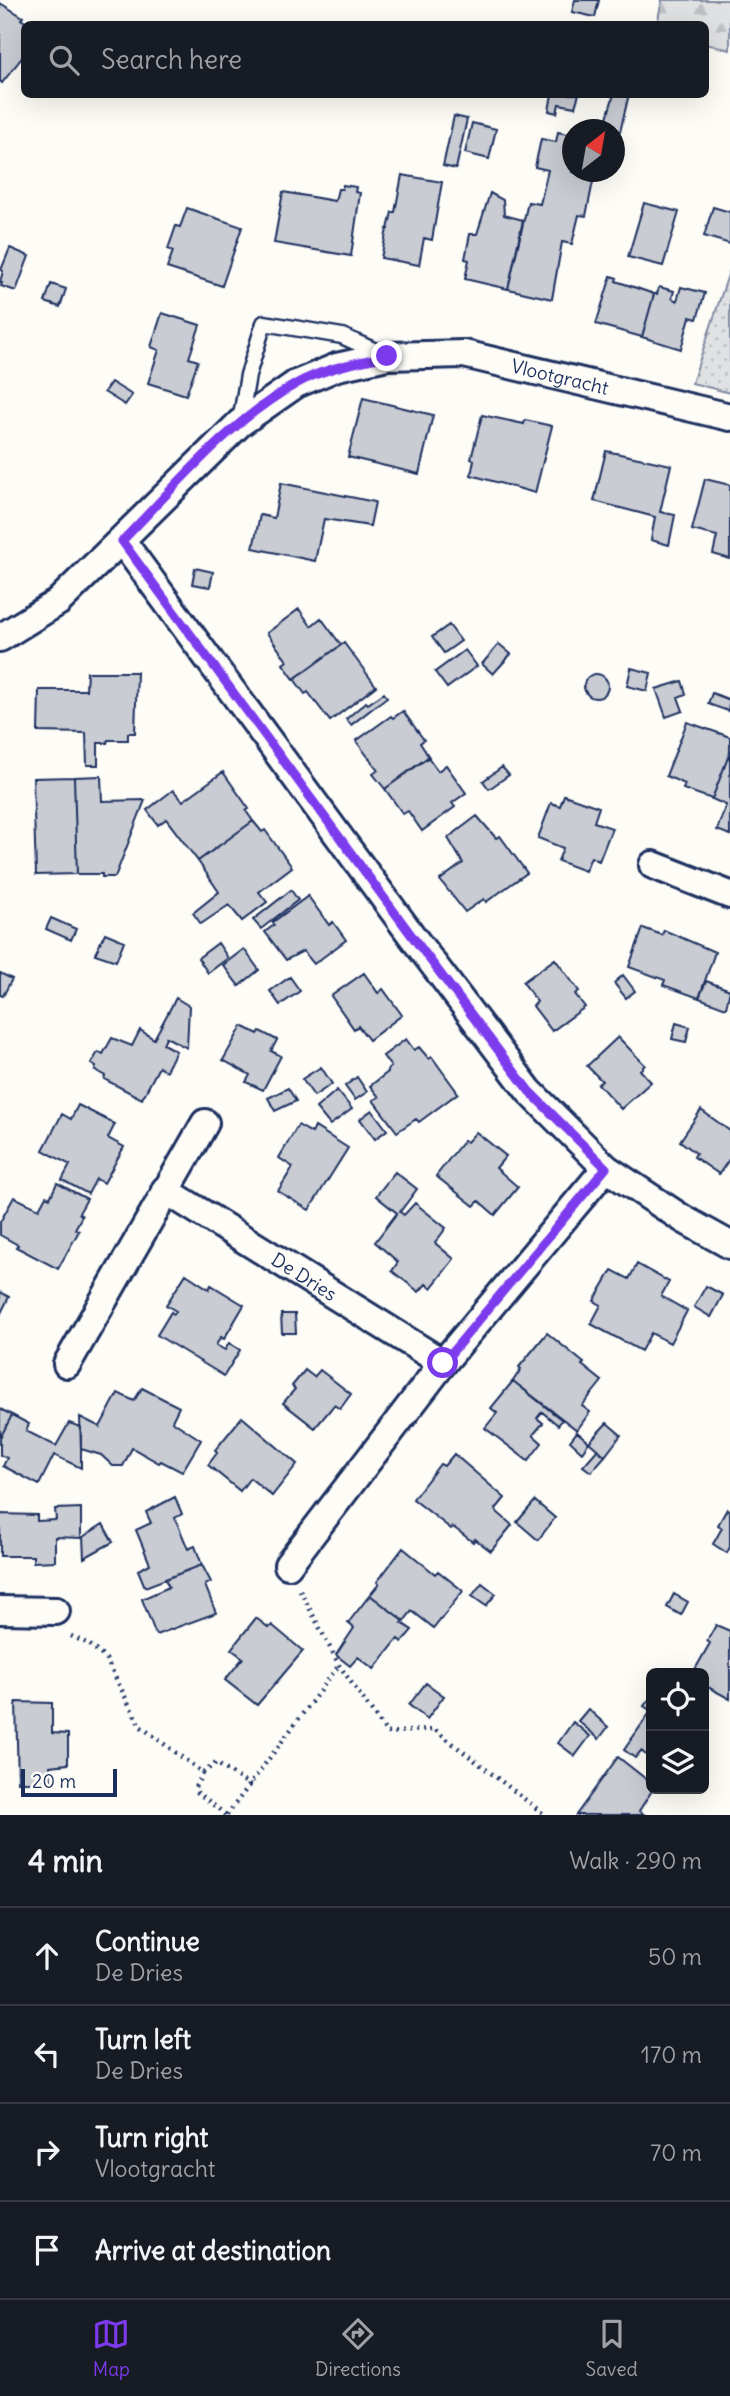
<!DOCTYPE html>
<meta charset="utf-8">
<style>
:root{--surface:#171b24;--page:#242831;--text:#f1f3f6;--muted:#9ea1a6;--line:#363941;--accent:#7c3aed}
body{margin:0;font-family:Delius,sans-serif;background:var(--page);color:var(--text)}
.controls{position:absolute;right:21px;bottom:21px;display:grid;overflow:hidden;border-radius:10px;box-shadow:0 7px 28px #0002}
.controls button{width:63px;height:63px;display:grid;place-items:center;padding:0;border:0;border-bottom:2px solid var(--line);background:var(--surface);color:var(--text);font:35px sans-serif}
.compass{position:absolute;left:562px;top:119px;width:63px;height:63px;border-radius:50%;background:var(--surface);box-shadow:0 7px 28px #0002;rotate:31deg}
.scale{position:absolute;left:21px;bottom:18px;width:96px;box-sizing:border-box;padding-left:7px;border:4px solid #1b2f5e;border-top:0;font-size:19px;line-height:24px;white-space:nowrap;color:#1b2f5e;-webkit-text-stroke:5px #fdfcf7;paint-order:stroke}
.stop{position:absolute;width:21px;height:21px;margin:-16px;border:5px solid #7c3aed;border-radius:50%;background:#fff}
.stop.end{background:#7c3aed;border-color:#fff;box-shadow:0 2px 7px #0008}
.list{margin:0;padding:0;list-style:none}
h2{display:flex;justify-content:space-between;align-items:center;height:91px;margin:0;padding:0 28px;font-size:30px}
h2 small{font-size:23px;font-weight:400;color:var(--muted)}
.list li{display:grid;grid-template-columns:46px 1fr auto;gap:21px;align-items:center;box-sizing:border-box;height:98px;padding:0 28px;border-top:2px solid var(--line)}
.list b{display:block;font-size:26px;white-space:nowrap}
.list p{margin:0;font-size:23px;white-space:nowrap;color:var(--muted)}
.list em{font-size:23px;font-style:normal;color:var(--muted)}
.icon{flex:none;width:38px;height:38px;fill:none;stroke:currentColor;stroke-width:2;stroke-linecap:round;stroke-linejoin:round}
.map{position:relative;flex:none;width:730px;height:1815px;overflow:hidden}
.search{position:absolute;background:var(--surface);box-shadow:0 7px 28px #0002;left:21px;right:21px;top:21px;height:77px;display:flex;align-items:center;gap:18px;box-sizing:border-box;padding:0 24px;border-radius:10px;color:var(--muted);font-size:26px}
.sheet{height:483px;background:var(--surface)}
nav{display:flex;justify-content:space-around;align-items:center;box-sizing:border-box;height:98px;border-top:2px solid var(--line);background:var(--surface);font-size:19px;color:var(--muted)}
nav a{display:grid;justify-items:center;gap:4px}
nav .on{color:var(--accent)}
.map>svg:first-child{display:block}
.grass{fill:url(#grass-dots);stroke:#7e88a0;stroke-width:2}
.forest{fill:url(#forest-firs);stroke:#7e88a0;stroke-width:2}
.building{fill:#c9ccd3;stroke:#1b2f5e;stroke-width:2}
.lines{fill:none;stroke-linecap:round;stroke-linejoin:round}
.lane-casing{stroke:#1b2f5e;stroke-width:19}
.street-casing{stroke:#1b2f5e;stroke-width:32}
.path{stroke:#1b2f5e;stroke-width:4.5;stroke-dasharray:2 5;stroke-linecap:butt}
.lane{stroke:#fdfcf7;stroke-width:14}
.street{stroke:#fdfcf7;stroke-width:26}
.route{stroke:#7c3aed;stroke-width:9}
.labels{text-anchor:middle;stroke-width:5;stroke-linejoin:round;paint-order:stroke}
.street-label{font-size:19px;fill:#1b2f5e;stroke:#fdfcf7}
</style>
<div class="map">
<svg width="730" height="1815" viewBox="0 0 730 1815">
<defs>
<pattern id="grass-dots" width="8" height="8" patternUnits="userSpaceOnUse" patternTransform="scale(1.75)"><rect width="8" height="8" fill="#e0e1e3"/><path d="M2 2h.1M6 6h.1" fill="none" stroke="#c0c1c5" stroke-width="1.8" stroke-linecap="round"/></pattern>
<pattern id="forest-firs" width="22" height="20" patternUnits="userSpaceOnUse" patternTransform="scale(1.75)"><rect width="22" height="20" fill="#e0e1e3"/><path d="M5 1l3.5 6h-7zM16 11l3.5 6h-7z" fill="#c0c1c5"/></pattern>
</defs>
<rect width="100%" height="100%" fill="#fdfcf7"/>
<filter id="ink" filterUnits="userSpaceOnUse"><feTurbulence type="fractalNoise" baseFrequency=".0143" numOctaves="2"/><feDisplacementMap in="SourceGraphic" scale="14" xChannelSelector="R" yChannelSelector="G"/><feConvolveMatrix kernelMatrix="1 2 1 2 8 2 1 2 1" color-interpolation-filters="sRGB"/></filter>
<g filter="url(#ink)">
<path class="grass" d="M730,269V393L692,383Z"/>
<path class="forest" d="M662,0H730V50L706,44V24H657Z"/>
<path class="building" d="M575,0H599L595,17L572,12Z
M0,3L23,17L21,19L28,24H24V55L2,83L0,81Z
M552,94H579L575,107L559,104L557,113L549,111Z
M614,94H629L620,132L604,128Z
M454,116L467,119L456,169L443,166Z
M472,123L496,129L489,159L465,153Z
M572,131V172H595L586,216L579,215L572,244L562,242L552,299L508,289L528,202L540,204L548,170L535,167L541,139L556,142L558,132L572,135Z
M402,175L442,182L432,240L424,238L419,265L381,258L387,229H388L392,212H395Z
M343,185L356,187L355,192L360,193L351,256L274,243L283,192L335,201L338,189H342Z
M490,193L503,200L504,215L523,220L508,289L465,279L469,260L465,259L470,234H477Z
M644,203L679,212L663,266L628,257Z
M713,207L730,212V244L704,236Z
M187,208L242,227L222,286L167,268L173,251L168,249L176,226L180,227Z
M10,248L29,256L16,291L1,286L2,283L0,282L3,271L1,270Z
M611,276L617,278L616,281L654,294L642,337L596,324Z
M51,284L66,289L60,307L45,302Z
M659,287L674,291L672,298L677,301L681,287L705,293L697,319L690,317L681,349L642,337L654,294H657Z
M162,313L200,325L189,358L198,361L186,395L148,383L159,350L151,347Z
M111,382L132,395L125,405L104,392Z
M363,398L433,415L419,474L348,457Z
M482,415L524,424L525,420L552,426L535,493L471,475L474,460L471,459Z
M606,451L671,465L660,512L675,515L669,545L651,540L655,517L594,501Z
M705,479L730,485V559L713,554L717,536L692,530Z
M281,483L375,502L370,526L324,519L315,561L253,548L260,515L274,518Z
M195,568L213,572L210,587L192,584Z
M299,609L311,626L321,618L341,645L294,679L283,664L287,661L267,633Z
M449,625L461,641L444,653L432,637Z
M344,643L376,686L330,721L308,692L305,694L294,679Z
M499,644L511,654L493,674L482,664Z
M465,650L477,666L447,688L435,672Z
M631,668L651,673L647,691L627,686Z
M87,672H137L135,733H128V740H108L107,743H98V765H87L86,733L38,732L39,690H86Z
M584 686a12 12 0 1 1 24 0a12 12 0 1 1-24 0Z
M682,681L686,694L678,697L683,711L666,717L656,689Z
M384,693L387,697L351,725L346,719L366,702L368,704Z
M712,693L730,700L728,711L708,704Z
M403,711L424,740L420,743L429,757L385,789L373,774L378,770L356,741L391,716L393,718Z
M687,722L730,737V752L712,799L683,789L685,784L666,776Z
M730,752V835L717,830L726,805L712,799Z
M428,757L438,771L446,765L466,793L452,803L455,807L422,831L408,811L403,814L385,789Z
M502,767L509,775L489,789L483,781Z
M223,772L249,809L246,811L253,821L198,861L166,819L158,825L147,810L173,790L183,801Z
M101,776L102,801L145,800L115,877H102V874H77L74,777Z
M74,777L77,874L36,875L33,778Z
M564,795L599,807L594,822L612,828L599,861L591,857L585,871L558,861L563,848L538,838L551,803L560,806Z
M477,816L496,838L500,836L527,873L486,902L484,899L465,912L440,880L463,863L448,838Z
M253,821L262,832L265,830L292,867L259,892L267,902L242,921L229,905L201,924L193,913L219,892L198,861Z
M291,890L298,900L261,929L253,920Z
M308,896L329,925L333,922L346,940L314,964L303,951L286,960L265,932L274,925L273,922Z
M51,918L76,929L71,940L46,929Z
M643,928L662,935L664,930L715,952L699,998L663,985L665,980L629,967Z
M105,933L124,941L116,961L95,954Z
M218,943L228,958L208,973L198,958Z
M244,949L259,970L239,986L223,965Z
M555,959L579,991L575,994L585,1007L552,1031L533,1006L537,1002L523,982Z
M0,973L12,979L3,996L0,995Z
M364,973L378,993L383,989L402,1015L369,1040L358,1026L354,1029L331,996Z
M623,975L635,991L626,998L614,983Z
M290,977L300,991L280,1005L270,991Z
M706,981L730,990L726,1008L699,998Z
M176,998L189,1006L187,1048L166,1037L163,1044L176,1051L166,1071L159,1067L142,1099L104,1079L105,1076L95,1070L96,1067L91,1064L98,1052L103,1054L112,1038L132,1046L140,1030L154,1039Z
M676,1023L690,1027L686,1042L672,1039Z
M242,1026L258,1034L260,1031L277,1040L271,1051L281,1056L263,1090L246,1082L250,1075L223,1060Z
M618,1037L645,1065L640,1070L651,1082L621,1109L598,1084L602,1081L587,1066Z
M406,1039L414,1050L419,1047L429,1059L432,1057L458,1093L419,1122L416,1119L397,1132L373,1100L379,1097L370,1086L388,1072L387,1070L391,1067L383,1056Z
M321,1067L332,1084L314,1096L302,1079Z
M357,1077L367,1092L355,1100L345,1086Z
M288,1088L296,1101L275,1111L268,1098Z
M337,1090L352,1109L330,1125L316,1108Z
M78,1105L115,1124L108,1138L124,1147L104,1183L96,1179L88,1194L62,1180L70,1165L43,1150L62,1114L71,1119Z
M372,1110L387,1130L375,1139L360,1119Z
M701,1110L730,1131V1158L719,1174L694,1157L696,1153L680,1141Z
M298,1125L312,1133L315,1127L348,1148L309,1210L278,1191L293,1167L279,1158Z
M476,1132L506,1156L496,1168L518,1187L495,1215L479,1201L474,1206L436,1176L464,1140L467,1142Z
M395,1172L417,1189L400,1212L404,1215L415,1203L446,1228L435,1243L454,1259L431,1288L426,1284L419,1292L392,1271L398,1262L375,1242L397,1213L376,1196Z
M57,1183L87,1199L79,1213L82,1216L75,1229L79,1231L58,1269L16,1247L18,1245L0,1235V1222L14,1197L39,1209L46,1196L50,1198Z
M637,1264L669,1282L661,1296L687,1311L670,1343L651,1333L641,1351L591,1324L601,1305L594,1301L612,1270L629,1279Z
M186,1274L209,1289L211,1285L244,1305L224,1339L221,1337L216,1345L225,1350L229,1343L240,1350L224,1376L157,1335L171,1312L174,1314L176,1311L166,1305Z
M706,1286L723,1295L711,1317L694,1307Z
M0,1292L9,1297L0,1315Z
M281,1314H295L296,1333H282Z
M547,1333L584,1363L582,1365L602,1381L582,1406L590,1412L577,1430L513,1381L521,1369L519,1367Z
M305,1370L314,1377L320,1370L351,1394L340,1409L334,1405L315,1428L283,1403L295,1389L292,1386Z
M513,1381L562,1420L558,1425L542,1412L537,1418L543,1423L533,1435L542,1443L528,1461L485,1428L497,1413L491,1408Z
M142,1388L179,1407L172,1421L201,1440L182,1472L161,1461L159,1463L132,1448L123,1466H113L101,1455L81,1449L80,1417L100,1427L118,1393L134,1401Z
M0,1409L12,1415L0,1438Z
M12,1415L29,1424L26,1431L56,1446L69,1423L81,1427V1468L54,1455L39,1485L3,1466L7,1458L0,1455V1438Z
M242,1417L297,1464L272,1496L250,1478L240,1491L208,1465L217,1453L215,1450Z
M607,1423L621,1435L605,1456L589,1442Z
M577,1432L589,1442L582,1452L570,1441Z
M598,1449L605,1456L591,1472L583,1466Z
M454,1454L505,1498L496,1509L497,1512L512,1525L491,1551L475,1539L473,1542L453,1527L451,1529L413,1499L440,1464L444,1466Z
M175,1497L182,1514L175,1518L188,1549L195,1546L202,1565L145,1587L138,1570L150,1564L136,1530L151,1523L146,1512Z
M535,1501L555,1518L538,1540L517,1522Z
M81,1508V1538L55,1537V1561L33,1562V1556H0V1514L37,1515V1521L56,1520L55,1509Z
M727,1509L730,1511V1547L727,1553L713,1544L722,1528L718,1525Z
M103,1524L113,1542L84,1558L83,1537Z
M403,1548L435,1574L438,1571L463,1591L434,1628L412,1611L404,1621L370,1595L379,1584L377,1582Z
M202,1565L211,1582L205,1585L216,1613L156,1635L142,1599L169,1587L165,1579Z
M482,1583L496,1594L486,1606L472,1596Z
M674,1594L688,1602L681,1615L667,1607Z
M370,1595L404,1621L402,1623L412,1630L402,1642L398,1639L374,1669L358,1657L350,1666L336,1655L354,1628L348,1623Z
M256,1618L269,1628L272,1625L303,1651L257,1705L225,1680L243,1658L231,1649Z
M716,1625L730,1631V1699L704,1685V1673H693L710,1643L707,1641Z
M426,1683L444,1696L427,1719L409,1705Z
M651,1697V1759L641,1751L635,1758L624,1750L651,1711L644,1706Z
M16,1702L52,1703V1733L68,1734V1764L50,1766L51,1782H18Z
M588,1709L608,1727L599,1739L578,1721Z
M573,1722L590,1736L575,1756L558,1743Z
M618,1757L651,1783V1789H653L639,1811L645,1815H576Z"/>
<g class="lines">
<g class="lane-casing">
<path id="lane" d="M240,422L248,375L264,323L342,336L382,354"/>
</g>
<g class="street-casing">
<g id="street">
<path d="M122,541L412,936L529,1091L606,1168L683,1219L730,1245"/>
<path id="s1" d="M0,638L58,602L240,423L296,384L337,367L387,356L464,354L730,417"/>
<path d="M653,865L730,895"/>
<path id="s2" d="M165,1190L443,1363"/>
<path d="M67,1364L205,1123"/>
<path d="M288,1565L443,1363L606,1168"/>
<path d="M0,1610L56,1611"/>
</g>
</g>
<path class="path" d="M300,1590L339,1665L387,1733L434,1729L545,1815
M71,1636L89,1644L106,1659L140,1726L203,1773L216,1763L251,1786
M203,1773L195,1787L197,1792L226,1815
M227,1815L339,1665"/>
<use href="#lane" class="lane"/>
<use href="#street" class="street"/>
</g>
</g>
<g class="lines" filter="url(#ink)">
<path class="route" d="M387,356C356,363 324,368 296,384C228,422 176,486 122,541L412,936L529,1091L606,1168L443,1363"/>
</g>
<g class="labels">
<g class="street-label">
<text dy="7" stroke="none"><textPath href="#s1" startOffset="663">Vlootgracht</textPath></text>
<text dy="7" stroke="none"><textPath href="#s2" startOffset="164">De Dries</textPath></text>
</g>
</g>
</svg>
<div class="controls">
<button><svg class="icon" aria-label="locate" viewBox="0 0 24 24"><circle cx="12" cy="12" r="6"/><path d="M12 2v4M12 18v4M2 12h4M18 12h4"/></svg></button>
<button><svg class="icon" aria-label="layers" viewBox="0 0 24 24"><path d="M12 4l9 5-9 5-9-5zM3 14l9 5 9-5"/></svg></button>
</div>
<svg class="compass" viewBox="-18 -18 36 36"><path d="M0-13l5 13h-10z" fill="#e53935"/><path d="M0 13l5-13h-10z" fill="#9ea1a6"/></svg>
<div class="scale">20 m</div>
<div class="stop" style="left:443px;top:1363px"></div>
<div class="stop end" style="left:387px;top:356px"></div>
<div class="search"><svg class="icon" aria-label="search" viewBox="0 0 24 24"><circle cx="10" cy="10" r="6"/><path d="M15 15l6 6"/></svg>Search here</div>
</div>
<section class="sheet">
<h2>4 min<small>Walk · 290 m</small></h2>
<ul class="list">
<li><svg class="icon" aria-label="ahead" viewBox="0 0 24 24"><path d="M12 20V5M6 11l6-6 6 6"/></svg><div><b>Continue</b><p>De Dries</p></div><em>50 m</em></li>
<li><svg class="icon" aria-label="left" viewBox="0 0 24 24"><path d="M17 20v-9H6M10 6l-5 5 5 5"/></svg><div><b>Turn left</b><p>De Dries</p></div><em>170 m</em></li>
<li><svg class="icon" aria-label="right" viewBox="0 0 24 24"><path d="M7 20v-9h11M14 6l5 5-5 5"/></svg><div><b>Turn right</b><p>Vlootgracht</p></div><em>70 m</em></li>
<li><svg class="icon" aria-label="arrive" viewBox="0 0 24 24"><path d="M6 21V4h12l-3 4 3 4H6"/></svg><div><b>Arrive at destination</b></div></li>
</ul>
</section>
<nav>
<a class="on"><svg class="icon" aria-label="map" viewBox="0 0 24 24"><path d="M3 6l6-2 6 2 6-2v14l-6 2-6-2-6 2zM9 4v14M15 6v14"/></svg>Map</a>
<a><svg class="icon" aria-label="directions" viewBox="0 0 24 24"><path d="M12 3l9 9-9 9-9-9zM9 14v-3h6M13 9l2 2-2 2"/></svg>Directions</a>
<a><svg class="icon" aria-label="saved" viewBox="0 0 24 24"><path d="M7 4h10v16l-5-4-5 4z"/></svg>Saved</a>
</nav>
